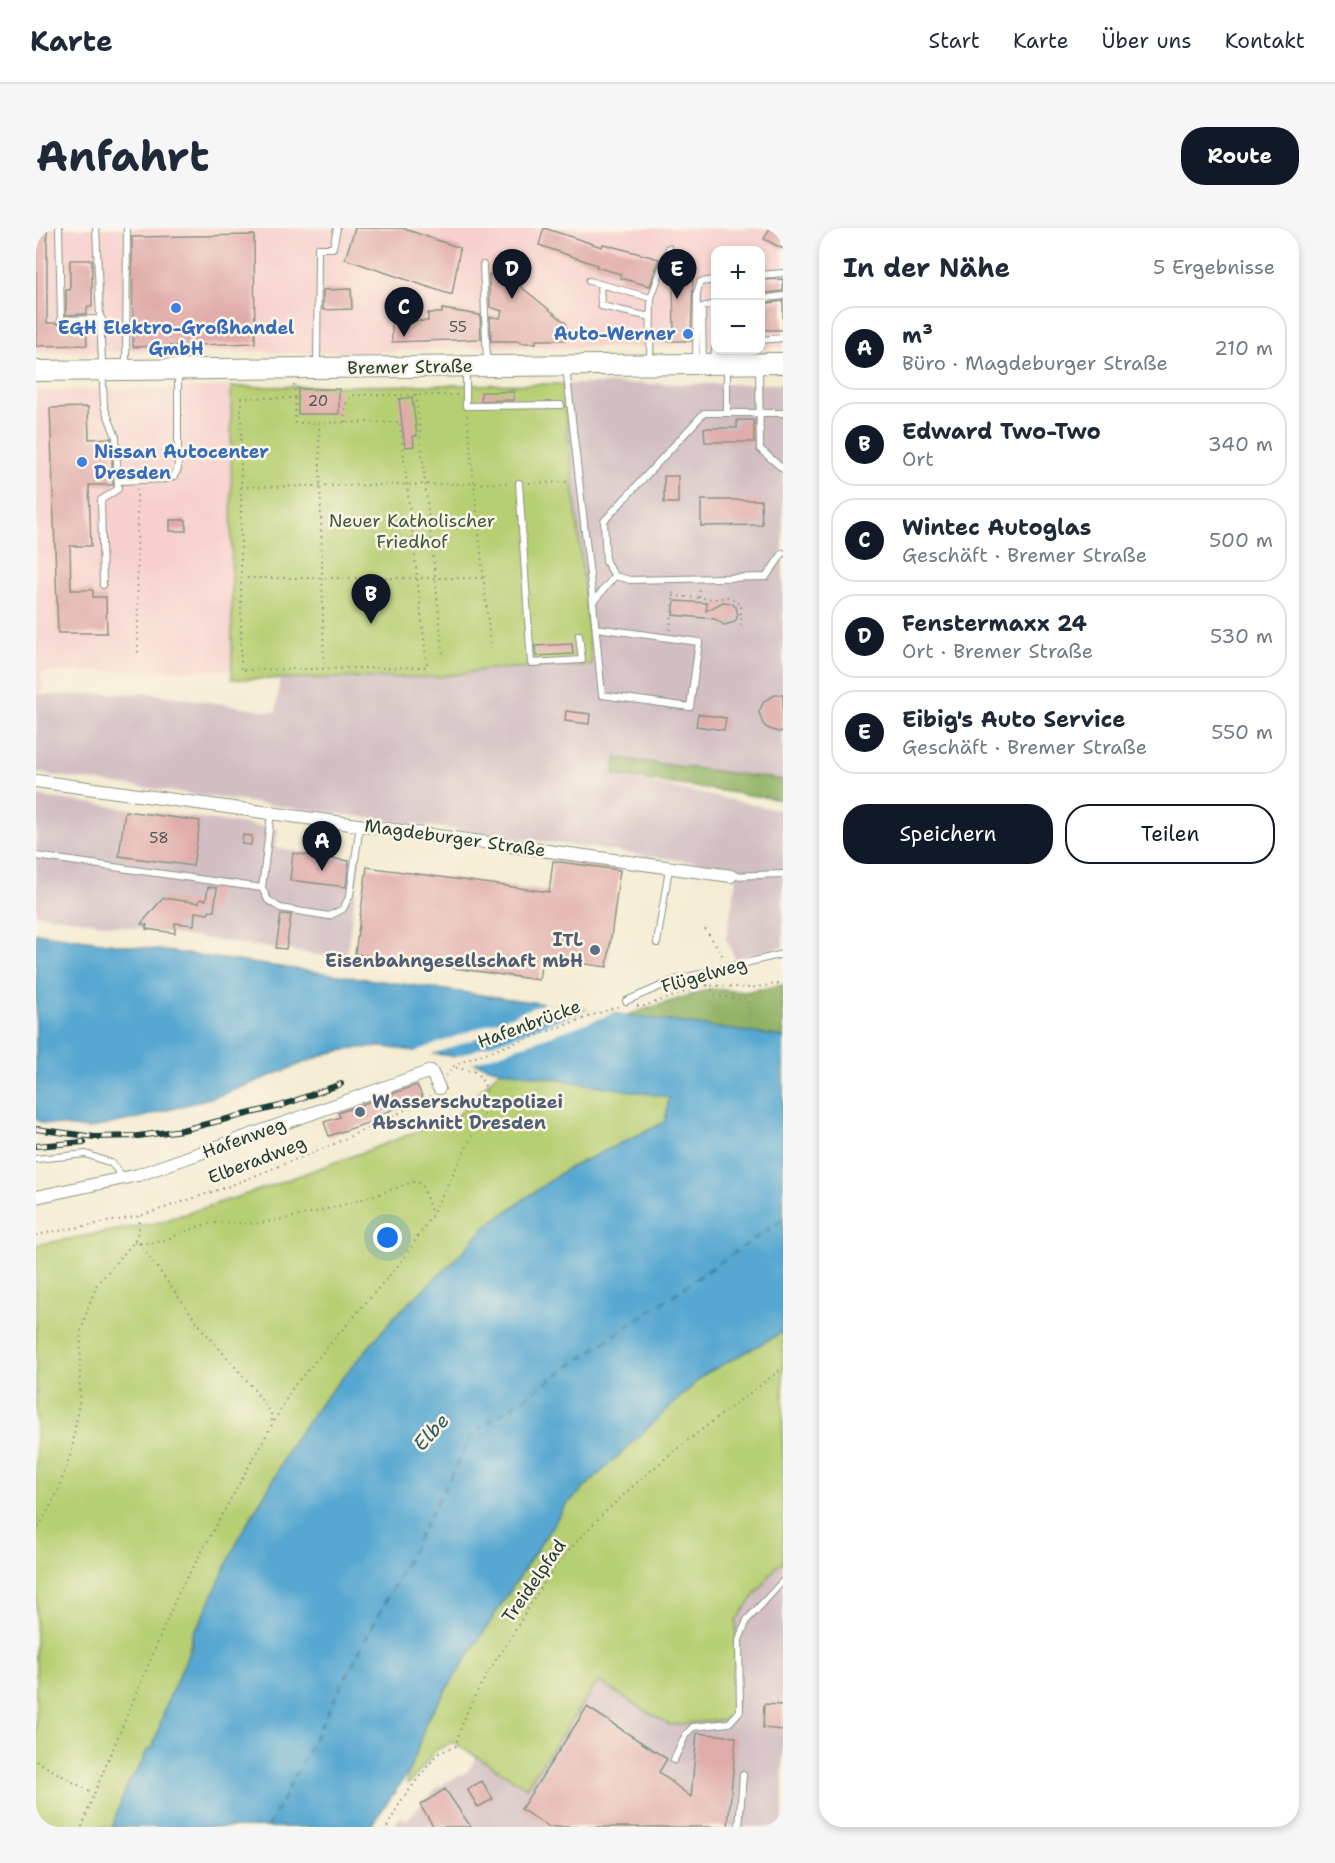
<!DOCTYPE html>
<html lang="de">
<meta charset="utf-8">
<style>
:root{--surface:#fff;--page:#f6f6f7;--text:#1f2937;--muted:#747a83;--line:#e0e1e3;--accent:#111827}
body{margin:0;font-family:"Shantell Sans",sans-serif;background:var(--page);color:var(--text)}
.controls{position:absolute;right:18px;top:18px;display:grid;overflow:hidden;border-radius:12px;box-shadow:0 3px 9px #0003}
.controls button{width:54px;height:54px;display:grid;place-items:center;padding:0;border:0;border-bottom:2px solid var(--line);background:var(--surface);color:var(--text);font:30px sans-serif}
.you{position:absolute;left:352px;top:1010px;width:21px;height:21px;margin:-15px;border:4px solid #fff;border-radius:50%;background:#1a73e8;box-shadow:0 0 0 9px #1a73e833}
.badge{display:grid;place-items:center;width:39px;height:39px;border-radius:50%;background:var(--accent);color:#fff;font-size:20px;font-weight:700}
.pin{position:absolute;translate:-50% -50px;filter:drop-shadow(0 2px 3px #0008)}
.pin::after{content:'';position:absolute;top:32px;width:21px;height:18px;background:inherit;clip-path:polygon(0 0,100% 0,50% 100%)}
.list{margin:0;padding:0;list-style:none}
h2{display:flex;justify-content:space-between;align-items:center;height:78px;margin:0;padding:0 24px;font-size:26px}
h2 small{font-size:20px;font-weight:400;color:var(--muted)}
.list li{display:grid;grid-template-columns:39px 1fr auto;gap:18px;align-items:center;box-sizing:border-box;height:84px;margin:0 12px 12px;padding:0 12px;border:2px solid var(--line);border-radius:24px}
.list b{display:block;font-size:22px;white-space:nowrap}
.list p{margin:0;font-size:20px;white-space:nowrap;color:var(--muted)}
.list em{font-size:20px;font-style:normal;color:var(--muted)}
.actions{display:flex;gap:12px;padding:18px 24px}
.actions a{flex:1;padding:14px 0;border:2px solid var(--accent);border-radius:24px;text-align:center;font-size:21px;color:var(--accent)}
.actions .main{background:var(--accent);color:#fff}
.map{position:relative;flex:none;width:747px;height:1599px;overflow:hidden;border-radius:24px}
header{display:flex;align-items:center;gap:36px;box-sizing:border-box;height:84px;padding:0 30px;background:var(--surface);border-bottom:2px solid var(--line)}
header strong{font-size:28px}
nav{display:flex;gap:33px;margin-inline-start:auto;font-size:21px}
.intro{display:flex;align-items:center;justify-content:space-between;box-sizing:border-box;height:144px;padding:0 36px}
h1{margin:0;font-size:42px}
.button{padding:15px 27px;border-radius:24px;background:var(--accent);color:#fff;font-size:21px;font-weight:700}
main{display:flex;gap:36px;padding:0 36px}
aside{flex:1;background:var(--surface);border-radius:24px;box-shadow:0 3px 9px #0003}
.map>svg:first-child{display:block}
.built{fill:#f7d0cd}
.industrial{fill:#d2bec3}
.green{fill:#b7cf73;stroke:#6b8654;stroke-width:1.5}
.forest{fill:#91b265;stroke:#58784c;stroke-width:1.5}
.water{fill:#56a7d1;stroke:#3a7282;stroke-width:1.5}
.pier{fill:#f4ecd3}
.lines{fill:none;stroke-linecap:round;stroke-linejoin:round}
.ferry{stroke:#305d63;stroke-width:1.5;stroke-dasharray:8 6;stroke-linecap:butt}
.building{fill:#e0acaa}
.service-casing{stroke:#8a9484;stroke-width:8}
.minor-casing{stroke:#8a9484;stroke-width:14}
.primary-casing{stroke:#8a9484;stroke-width:22}
.path{stroke:#8a9484;stroke-width:2;stroke-dasharray:1.5 4.5;stroke-linecap:butt}
.service{stroke:#fff;stroke-width:6}
.minor{stroke:#fff;stroke-width:12}
.primary{stroke:#fff;stroke-width:20}
.rail-casing{stroke:#1f3d34;stroke-width:6}
.rail{stroke:#fcf5e5;stroke-width:4;stroke-dasharray:11;stroke-linecap:butt}
.shop-dot{fill:#3f7fe0;stroke:#fcf5e5;stroke-width:2}
.service-dot{fill:#5c6f8a;stroke:#fcf5e5;stroke-width:2}
.labels{text-anchor:middle;stroke-width:5;stroke-linejoin:round;paint-order:stroke}
.number-label{font-size:15px;fill:#4f5952}
.shop-label{font-size:18px;font-weight:bold;fill:#366cbe;stroke:#fcf5e5}
.street-label{font-size:18px;fill:#1f3d34;stroke:#fcf5e5}
.park-label{font-size:18px;fill:#3d5a41;stroke:#fcf5e5}
.service-label{font-size:18px;font-weight:bold;fill:#4e5e75;stroke:#fcf5e5;text-anchor:end}
.water-label{font-size:20px;font-style:italic;fill:#305d63;stroke:#fcf5e5}
</style>
<header>
<strong>Karte</strong>
<nav><a>Start</a><a>Karte</a><a>Über uns</a><a>Kontakt</a></nav>
</header>
<div class="intro"><h1>Anfahrt</h1><a class="button">Route</a></div>
<main>
<div class="map">
<svg width="747" height="1599" viewBox="0 0 747 1599">
<rect width="100%" height="100%" fill="#fcf5e5"/>
<filter id="ink" filterUnits="userSpaceOnUse"><feTurbulence type="fractalNoise" baseFrequency=".0167" numOctaves="2"/><feDisplacementMap in="SourceGraphic" scale="12" xChannelSelector="R" yChannelSelector="G"/><feConvolveMatrix kernelMatrix="1 2 1 2 8 2 1 2 1" color-interpolation-filters="sRGB"/></filter>
<filter id="wash" filterUnits="userSpaceOnUse"><feTurbulence type="fractalNoise" baseFrequency=".008" numOctaves="4" result="noise"/><feDisplacementMap in="SourceGraphic" scale="24" xChannelSelector="R" yChannelSelector="G"/><feGaussianBlur stdDeviation="1.35" result="paint"/><feColorMatrix in="noise" values="0 0 0 0 0 0 0 0 0 0 0 0 0 0 0 0 0 1.4 0 .05"/><feComposite in="paint" operator="in"/></filter>
<g filter="url(#wash)">
<rect width="100%" height="100%" fill="#f4ecd3"/>
<path class="built" d="M0,0H747V119H725L724,22H680L679,119H438L324,125H246L229,123L0,124Z
M195,159L196,442L5,444L7,467H0V163Z"/>
<path class="industrial" d="M527,156H747V552L580,530L578,547L747,583V719L699,730L690,711L700,654L699,638L681,637L0,545V467L111,465L240,484L244,451L401,449L455,441L556,437Z
M0,568L242,601L239,620L324,632L310,731L0,686Z
M747,1335V1599H357L365,1588L370,1592L402,1559L432,1543L441,1528L490,1559L562,1453L633,1497L700,1479V1393L741,1338Z"/>
<path class="green" d="M527,156L556,437L455,441L401,449L196,451L195,159Z
M464,842L634,868L629,894L531,941L449,999L415,1036L360,1087L285,1175L252,1221L240,1247L205,1306L173,1379L156,1407L151,1429L132,1472L117,1519L110,1524L106,1535L91,1557L76,1599H0V1017L124,994L229,960L333,922L421,888Z
M747,1104V1335L741,1338L700,1393V1479L690,1492L633,1497L562,1453L490,1559L417,1514L400,1522L374,1555H371L372,1545L379,1529L390,1493L529,1278L669,1146Z"/>
<path class="forest" d="M580,530L747,552V572L578,547Z
M747,757V809L591,787L674,761L709,764Z"/>
<path class="water" d="M0,705L747,809V1104L669,1146L529,1278L390,1493L379,1529L372,1545L334,1599H76L91,1557L106,1535L110,1524L117,1519L132,1472L155,1420L157,1403L163,1397L205,1306L240,1247L252,1221L285,1175L360,1087L415,1036L449,999L531,941L629,894L633,869L464,842L415,828L349,819L319,820L293,825L188,866L107,889L52,901L7,895L0,891Z"/>
<path class="pier" d="M509,775L529,778L394,827L375,825Z
M553,781L579,785L437,835L413,831Z"/>
<g class="lines">
<path class="ferry" d="M232,1599L437,1205L747,991"/>
</g>
<g id="blocks">
<path class="building" d="M0,0H11V95H20L25,97H50L51,117L0,118Z
M319,0H366L424,20L416,67L309,31Z
M508,0L566,19L567,16L623,31L614,58L584,50L585,46L560,39L561,37L503,17Z
M734,0H747V21L728,11Z
M218,7L219,115L97,119L96,9Z
M34,32H56V79H52L50,86L30,87V62H34Z
M642,41L657,43L655,113H625L624,103L638,102L637,56H642Z
M453,46H469L530,95V112H500V115H484V113H455L454,89L464,90L466,83L454,79Z
M747,51V63L724,66L725,52Z
M315,61L316,81L287,82V62Z
M747,73V102H725L724,76Z
M406,81L444,87L445,111L356,114V93H392V85H406Z
M262,161H303V186H262Z
M445,164H478V172L445,173Z
M376,169L381,208H377L378,218L369,219L363,171Z
M52,179L53,211L75,210L77,257H53L55,318H34L35,362H57V369H70L71,405H22L14,180Z
M701,192H718V214H669L668,200H701Z
M628,248H642V275H628Z
M665,272H725L726,297L665,298Z
M134,292H150V303H134Z
M639,373L671,375L670,383L687,374L695,375L700,379L702,387L699,394L688,397L679,391L637,387Z
M536,416L537,426L500,428L499,418Z
M739,467H747V503L742,504L731,500L727,496L723,484L728,473Z
M530,483L554,486L553,496L529,493Z
M662,486L690,490L688,502L660,498Z
M89,583L164,593L157,638L83,628Z
M207,607L216,608L215,617L206,616Z
M257,625L313,633L310,659L254,652Z
M517,633L584,642L571,739L506,730L503,752L319,726L331,639L513,664Z
M172,659L181,660L178,683H173L172,686L159,684L158,697L139,695V705L110,701L111,697L105,696L127,670L163,675L164,671L170,672Z
M245,686L255,687L250,721L240,720Z
M381,857L387,870L345,886L346,890L293,908L288,894L304,889L302,885Z
M728,1476L747,1477V1502L727,1500Z
M551,1479L631,1531L623,1544L655,1569L661,1505L700,1509L692,1599H512L485,1581Z
M446,1553L457,1571L442,1579L431,1561Z
M409,1561L435,1599H398L384,1577Z"/>
</g>
</g>
<g filter="url(#ink)">
<use href="#blocks" fill-opacity="0" stroke="#8a9484" stroke-width="1.5"/>
<g class="lines">
<g class="service-casing">
<path id="service" d="M23,0L25,92L66,91
M60,0L68,178L80,209L82,261L65,272L67,357
M447,37L451,135
M724,47L747,45
M553,53L615,70
M564,56L565,78L614,89
M724,71L747,68
M724,112L747,110
M677,133L680,117
M614,134L615,70L633,20
M660,134L661,65L664,54L680,52
M667,134L666,79L680,76
M281,137L282,20H297L301,0
M90,138L91,0
M691,138V185
M723,138L724,221L747,241
M530,139L557,374
M430,142V178L525,177
M747,185H668L568,293L570,334L579,348L594,352L730,349L747,325
M82,253L131,251L138,248L142,241V144
M483,255L495,435L546,432L543,407
M560,400L663,414L654,479L566,467L557,374L579,348
M235,585L226,660L232,672L244,680L256,682L293,688L307,681L314,667L324,597
M0,628L226,660
M695,648L747,646
M621,715L633,640
M590,773L639,752L747,726
M0,931L50,926L75,935L88,950
M638,1532L650,1506L657,1499L693,1495L704,1483L703,1412L711,1392L747,1353
M703,1599L707,1547"/>
</g>
<g class="minor-casing">
<path id="minor" d="M0,553L695,648
M0,969L102,947L395,843L403,860"/>
</g>
<g class="primary-casing">
<path id="primary" d="M0,143L747,135"/>
</g>
<path class="path" d="M258,156L259,170
M380,167L407,426
M205,170H259V195L364,194L391,439L205,442Z
M431,187L455,423
M283,194L288,440
M309,194C308,183 308,174 317,167H422
M493,255L533,254
M205,259L475,255
M101,261L102,425
M205,350H447
M637,368L678,371L691,369L696,370L705,378V401
M663,370L664,359
M634,402L638,360
M669,701L685,724L687,731
M671,757L681,768L711,771L718,803
M601,778H608L671,757L714,760L747,755
M410,848L416,839L428,833L583,778
M0,1007L104,988L191,959L298,916L390,872L396,867
M98,1014C127,1021 150,998 178,995C193,993 209,997 224,995C277,987 330,971 380,953L386,956L396,987
M103,1015L167,1102L213,1155L235,1185L236,1195
M0,1305L22,1263L36,1222L43,1174L45,1103L52,1080L61,1056L98,1014L103,1001L104,988
M0,1533L58,1566
M46,1599L58,1566L142,1366L257,1159L365,1034L396,987L447,887C453,865 453,861 440,844L416,839
M351,1599L365,1573L401,1526L420,1518C426,1485 451,1445 470,1417C487,1389 504,1358 524,1333C587,1257 669,1199 747,1140"/>
<use href="#service" class="service"/>
<use href="#minor" class="minor"/>
<use href="#primary" class="primary"/>
<g class="rail-casing">
<path id="rail" d="M0,901L59,909L102,908L146,902L244,878L305,856
M0,918L48,914"/>
</g>
<use href="#rail" class="rail"/>
</g>
</g>
<g class="shop-dot">
<circle cx="140" cy="80" r="6"/>
<circle cx="652" cy="106" r="6"/>
<circle cx="46" cy="234" r="6"/>
</g>
<g class="service-dot">
<circle cx="559" cy="722" r="6"/>
<circle cx="324" cy="884" r="6"/>
</g>
<g class="labels">
<g class="number-label">
<text x="422" y="104">55</text>
<text x="282" y="178">20</text>
<text x="123" y="615">58</text>
</g>
<g class="shop-label">
<text x="140" y="106">EGH Elektro-Großhandel<tspan x="140" dy="21">GmbH</tspan></text>
<text x="640" y="112" text-anchor="end">Auto-Werner</text>
<text x="58" y="230" text-anchor="start">Nissan Autocenter<tspan x="58" dy="21">Dresden</tspan></text>
</g>
<g class="street-label">
<text transform="translate(374 139) rotate(-1)" y="6">Bremer Straße</text>
<text transform="translate(419 610) rotate(8)" y="6">Magdeburger Straße</text>
<text transform="translate(668 747) rotate(-16)" y="6">Flügelweg</text>
<text transform="translate(493 796) rotate(-20)" y="6">Hafenbrücke</text>
<text transform="translate(208 910) rotate(-20)" y="6">Hafenweg</text>
<text transform="translate(221 932) rotate(-21)" y="6">Elberadweg</text>
<text transform="translate(498 1353) rotate(-55)" y="6">Treidelpfad</text>
</g>
<g class="park-label">
<text x="376" y="299">Neuer Katholischer<tspan x="376" dy="21">Friedhof</tspan></text>
</g>
<g class="service-label">
<text x="547" y="718">ITL<tspan x="547" dy="21">Eisenbahngesellschaft mbH</tspan></text>
<text x="336" y="880" text-anchor="start">Wasserschutzpolizei<tspan x="336" dy="21">Abschnitt Dresden</tspan></text>
</g>
<g class="water-label">
<text transform="translate(395 1204) rotate(-48)" y="7">Elbe</text>
</g>
</g>
</svg>
<div class="controls">
<button>+</button>
<button>−</button>
</div>
<div class="you"></div>
<div class="pin badge" style="left:286px;top:643px">A</div>
<div class="pin badge" style="left:335px;top:396px">B</div>
<div class="pin badge" style="left:368px;top:109px">C</div>
<div class="pin badge" style="left:476px;top:71px">D</div>
<div class="pin badge" style="left:641px;top:71px">E</div>
</div>
<aside>
<h2>In der Nähe<small>5 Ergebnisse</small></h2>
<ul class="list">
<li><span class="badge">A</span><div><b>m³</b><p>Büro · Magdeburger Straße</p></div><em>210 m</em></li>
<li><span class="badge">B</span><div><b>Edward Two-Two</b><p>Ort</p></div><em>340 m</em></li>
<li><span class="badge">C</span><div><b>Wintec Autoglas</b><p>Geschäft · Bremer Straße</p></div><em>500 m</em></li>
<li><span class="badge">D</span><div><b>Fenstermaxx 24</b><p>Ort · Bremer Straße</p></div><em>530 m</em></li>
<li><span class="badge">E</span><div><b>Eibig's Auto Service</b><p>Geschäft · Bremer Straße</p></div><em>550 m</em></li>
</ul>
<div class="actions"><a class="main">Speichern</a><a>Teilen</a></div>
</aside>
</main>
